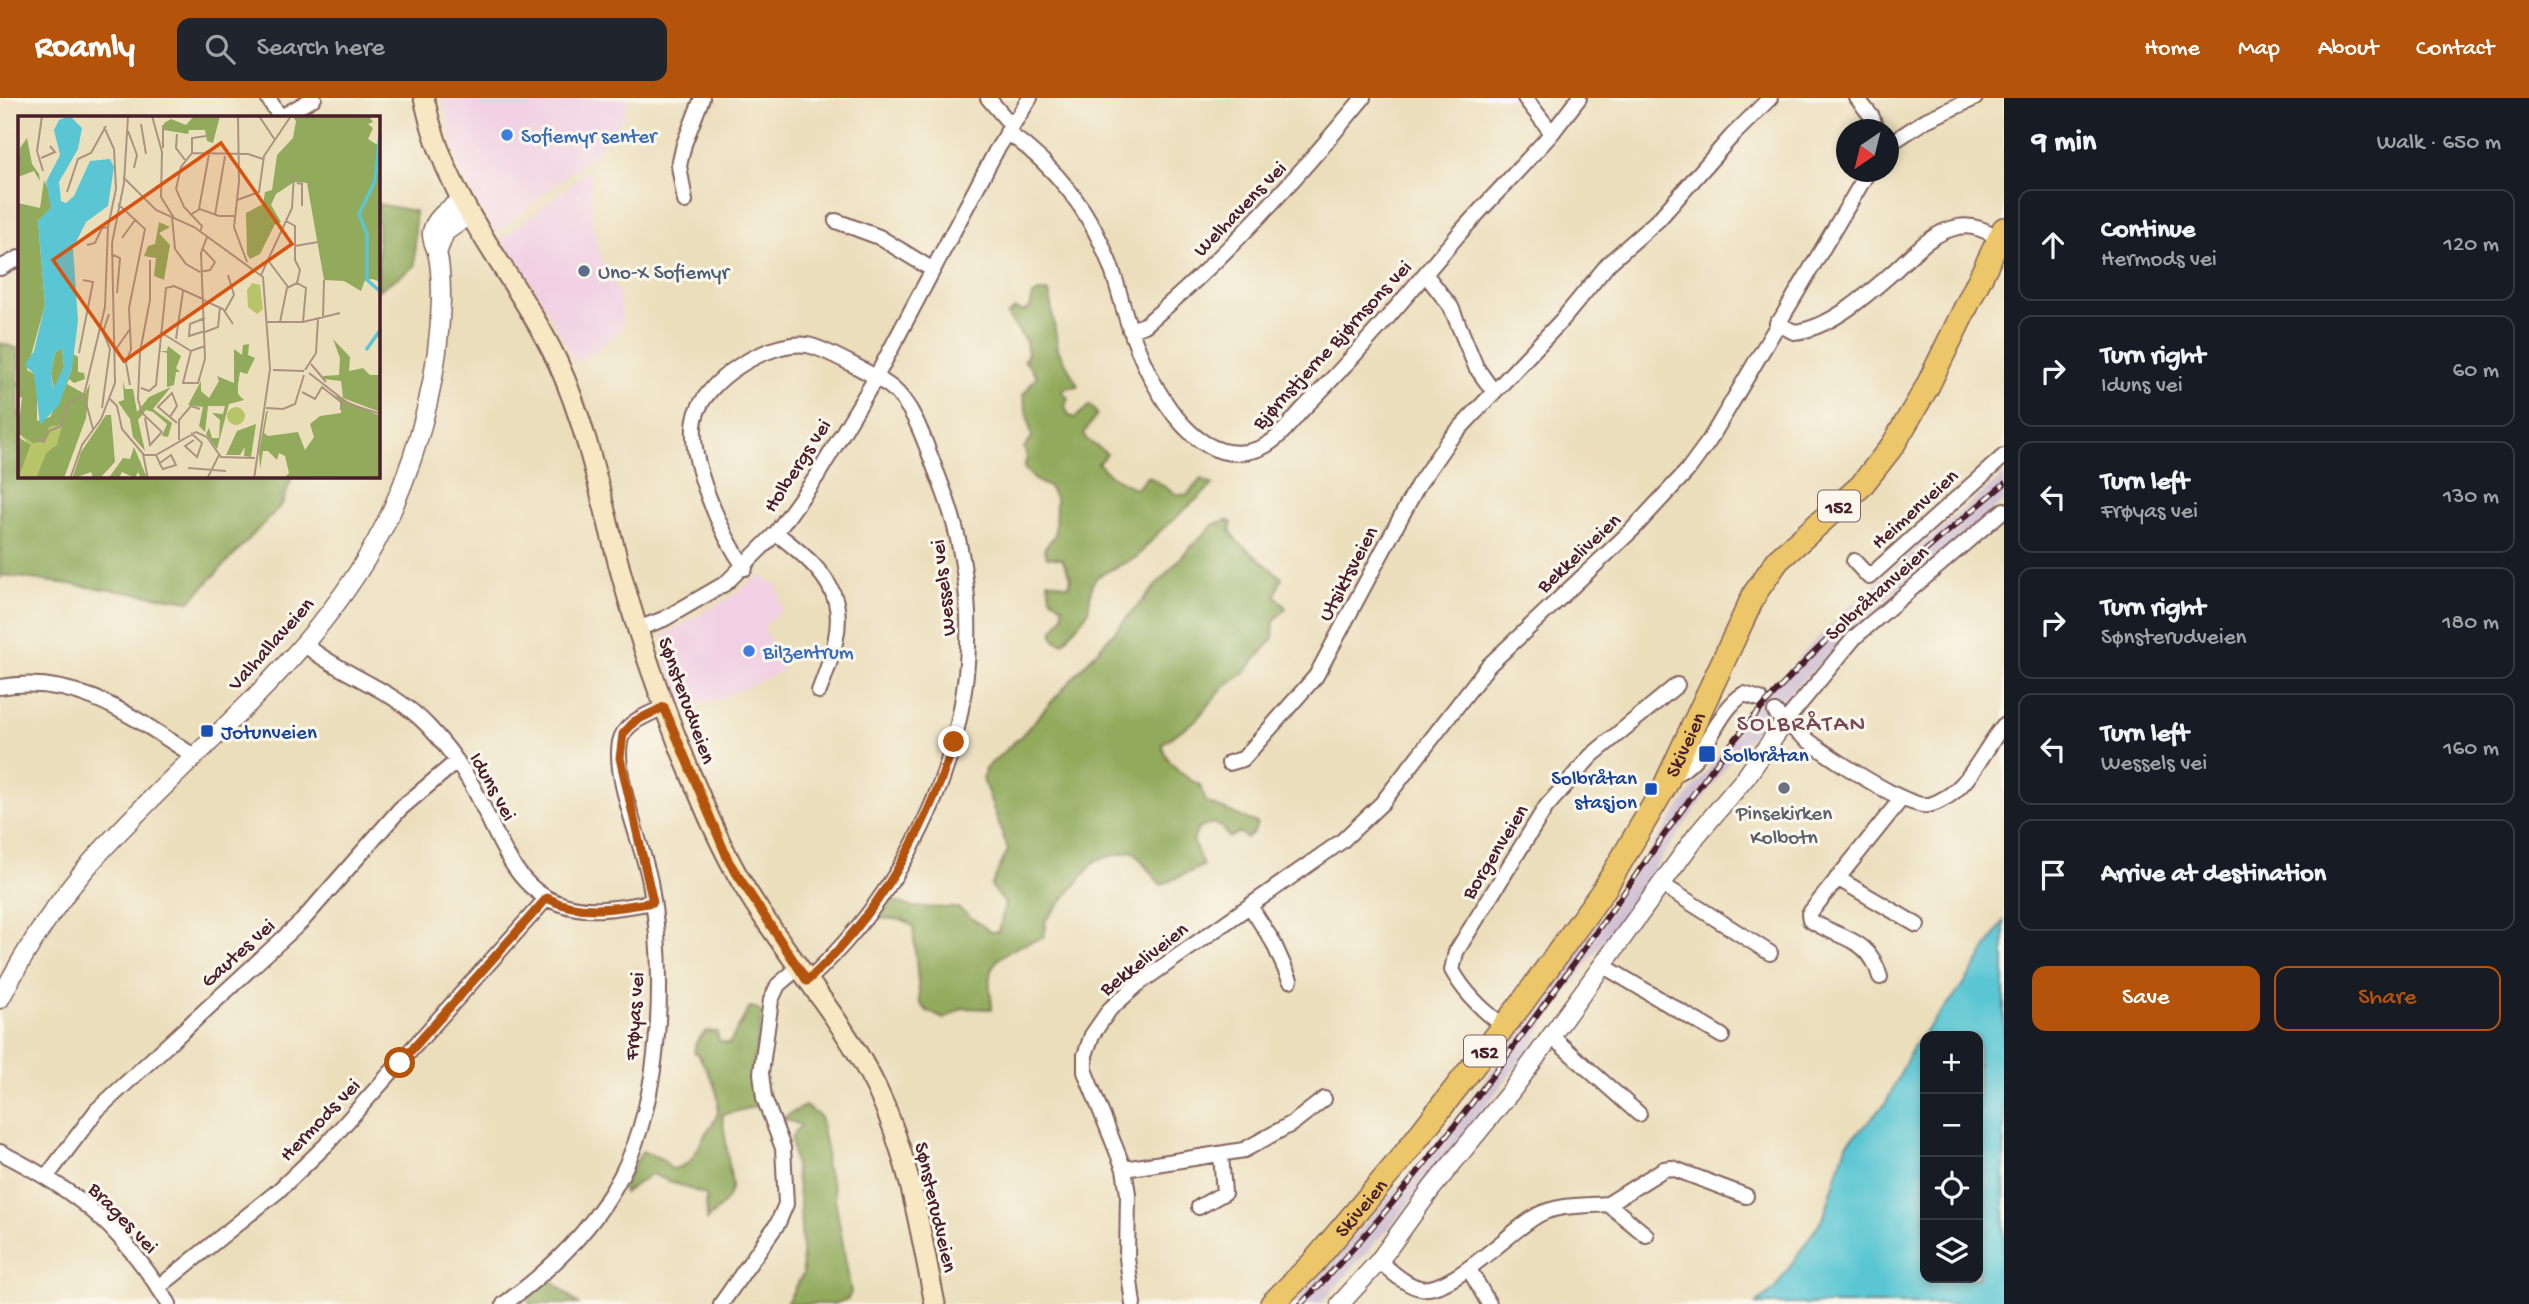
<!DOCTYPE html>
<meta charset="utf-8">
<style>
:root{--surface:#171b24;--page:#20242c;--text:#f1f3f6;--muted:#9ea1a6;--line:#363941;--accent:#b45309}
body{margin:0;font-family:"Gochi Hand",sans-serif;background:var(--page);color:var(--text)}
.controls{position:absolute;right:21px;bottom:21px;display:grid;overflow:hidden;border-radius:14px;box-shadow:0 4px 10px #0003}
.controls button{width:63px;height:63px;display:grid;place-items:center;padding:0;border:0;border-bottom:2px solid var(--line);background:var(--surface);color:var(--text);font:35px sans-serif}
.compass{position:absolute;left:1836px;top:21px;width:63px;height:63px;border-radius:50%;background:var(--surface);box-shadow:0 4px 10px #0003;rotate:215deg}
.stop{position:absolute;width:21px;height:21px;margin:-16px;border:5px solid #b45309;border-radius:50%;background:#fff}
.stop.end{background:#b45309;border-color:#fff;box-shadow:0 2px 7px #0008}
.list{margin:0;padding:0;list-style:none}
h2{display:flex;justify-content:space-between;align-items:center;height:91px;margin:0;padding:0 28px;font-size:30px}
h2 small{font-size:23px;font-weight:400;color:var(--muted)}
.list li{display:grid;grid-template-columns:46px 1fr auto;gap:21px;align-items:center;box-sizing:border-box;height:112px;margin:0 14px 14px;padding:0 14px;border:2px solid var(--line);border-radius:14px}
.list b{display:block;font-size:26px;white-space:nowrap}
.list p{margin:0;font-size:23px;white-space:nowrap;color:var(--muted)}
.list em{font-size:23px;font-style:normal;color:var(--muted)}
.actions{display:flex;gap:14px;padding:21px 28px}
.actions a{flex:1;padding:16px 0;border:2px solid var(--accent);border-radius:14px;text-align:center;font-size:24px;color:var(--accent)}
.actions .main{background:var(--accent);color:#fff}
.icon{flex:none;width:38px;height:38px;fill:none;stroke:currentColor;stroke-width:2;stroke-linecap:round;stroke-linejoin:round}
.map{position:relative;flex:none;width:2004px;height:1206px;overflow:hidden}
header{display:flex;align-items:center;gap:42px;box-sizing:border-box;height:98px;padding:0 35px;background:var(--accent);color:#fff}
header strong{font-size:33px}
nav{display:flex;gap:38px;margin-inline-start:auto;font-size:24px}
.search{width:490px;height:63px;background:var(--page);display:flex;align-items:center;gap:18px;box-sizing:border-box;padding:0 24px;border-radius:14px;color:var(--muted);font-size:26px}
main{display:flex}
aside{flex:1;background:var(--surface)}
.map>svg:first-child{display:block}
.built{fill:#f1d0e3}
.industrial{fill:#cebed1}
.forest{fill:#91aa5c;stroke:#6e6444;stroke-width:2}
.water{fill:#5ac6d3;stroke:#52727f;stroke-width:2;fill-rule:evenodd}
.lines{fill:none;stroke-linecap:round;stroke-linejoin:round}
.minor-casing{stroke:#82625d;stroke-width:18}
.tertiary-casing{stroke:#82625d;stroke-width:21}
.secondary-casing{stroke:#82625d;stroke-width:23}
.primary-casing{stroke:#82625d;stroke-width:26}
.minor{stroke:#fff;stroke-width:14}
.tertiary{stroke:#fff;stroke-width:18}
.secondary{stroke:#f7e8c3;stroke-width:19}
.primary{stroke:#ecc669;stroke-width:23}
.rail-casing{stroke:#4a1f2b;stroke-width:6}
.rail{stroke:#fbf7ec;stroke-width:3.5;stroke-dasharray:10;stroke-linecap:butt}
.route{stroke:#b45309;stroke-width:9}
.shop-dot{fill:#3f7fe0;stroke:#fbf7ec;stroke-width:2.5}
.service-dot{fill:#5c6f8a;stroke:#fbf7ec;stroke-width:2.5}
.transit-dot{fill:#1a4fb4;stroke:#fbf7ec;stroke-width:2.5}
.worship-dot{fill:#6b7280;stroke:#fbf7ec;stroke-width:2.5}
.labels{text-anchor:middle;stroke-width:6;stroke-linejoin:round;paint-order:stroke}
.shield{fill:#fbf7ec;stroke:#7f6065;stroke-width:2}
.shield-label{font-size:19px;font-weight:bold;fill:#4a1f2b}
.shop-label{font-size:21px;fill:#366cbe;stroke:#fbf7ec;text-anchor:start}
.street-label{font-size:21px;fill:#4a1f2b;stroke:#fbf7ec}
.service-label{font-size:21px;fill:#4e5e75;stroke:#fbf7ec;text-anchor:start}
.transit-label{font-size:21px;fill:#164399;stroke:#fbf7ec;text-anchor:start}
.worship-label{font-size:21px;fill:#5b616d;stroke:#fbf7ec}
.quarter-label{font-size:24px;letter-spacing:2px;fill:#784856;stroke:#fbf7ec}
.inset-river{fill:none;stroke:#5ac6d3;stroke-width:3.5}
.inset-road{fill:none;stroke:#ab9281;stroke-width:2}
.view{fill:#d8530f;fill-opacity:0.15;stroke:#d8530f;stroke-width:3.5}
.inset-edge{fill:none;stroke:#4a1f2b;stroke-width:3.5}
</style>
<header>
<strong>Roamly</strong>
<div class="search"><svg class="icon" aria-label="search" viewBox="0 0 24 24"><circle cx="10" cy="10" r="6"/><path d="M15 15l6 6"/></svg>Search here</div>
<nav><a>Home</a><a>Map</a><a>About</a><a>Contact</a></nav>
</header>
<main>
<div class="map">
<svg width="2004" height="1206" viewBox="0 0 2004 1206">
<rect width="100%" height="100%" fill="#fbf7ec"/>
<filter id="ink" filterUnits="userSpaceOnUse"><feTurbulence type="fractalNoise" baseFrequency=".0143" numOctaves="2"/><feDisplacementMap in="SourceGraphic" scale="14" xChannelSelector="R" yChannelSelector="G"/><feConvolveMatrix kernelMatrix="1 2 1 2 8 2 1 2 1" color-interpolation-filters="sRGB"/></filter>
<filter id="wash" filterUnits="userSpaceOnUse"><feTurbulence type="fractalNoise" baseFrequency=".00686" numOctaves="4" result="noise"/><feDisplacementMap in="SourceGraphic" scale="28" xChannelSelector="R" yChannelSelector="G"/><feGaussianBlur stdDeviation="1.57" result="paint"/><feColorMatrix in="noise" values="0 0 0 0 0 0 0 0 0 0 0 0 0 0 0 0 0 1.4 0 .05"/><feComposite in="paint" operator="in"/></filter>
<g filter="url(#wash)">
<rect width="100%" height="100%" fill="#ebdebb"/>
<path class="built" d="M442,0H627L628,4L622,22L597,53L494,136L459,73Z
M590,72L592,126L602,162L619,197L623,226L615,237L576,265L534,189L501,141Z
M759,478L776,486L783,511L764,528L783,573L718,602L685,610L681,606L666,566L663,537L726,502Z"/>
<path class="industrial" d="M2004,377V403L1874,512L1796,589L1734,657L1536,938L1538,940L1452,1052L1393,1125L1320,1206H1294L1429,1053L1486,981L1696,687L1750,617L1749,615L1814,543L1860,499Z"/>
<path class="forest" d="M378,106L415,113V168L378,192Z
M1039,194H1049L1058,251L1078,288L1066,290L1062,294L1068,300L1065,308L1069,318L1075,320L1090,307L1097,316L1084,335L1086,341L1107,356L1098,365L1111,378L1136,391L1148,378L1176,396L1187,397L1201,381L1213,387L1158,435L1137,459L1098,478L1092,486L1088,514L1063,545L1056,543L1052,535L1063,517L1062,508L1050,499L1048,483L1069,488L1071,479L1062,461L1047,459L1044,451L1055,437L1056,401L1049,389L1036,383L1024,370L1027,359L1024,350L1032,339L1023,297L1037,278L1024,262L1028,256L1026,244L1007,217L1015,211L1022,214L1030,210L1033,197Z
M0,245L19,251V378H292L283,405L190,503L3,477L0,480Z
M1226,422L1232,425L1230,432L1237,443L1282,480L1275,497L1286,510L1274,523L1273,541L1244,575L1224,589L1196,622L1162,646C1163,662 1186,681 1200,687L1206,704L1257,725L1254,734L1246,740L1239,734L1229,740L1221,729L1212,725L1198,731L1193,742L1203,768L1161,787L1133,753L1096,762L1045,823L1046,830L1043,840C1025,845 993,856 990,877C988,888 992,899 992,911L963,910L944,921L927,913L920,905L913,829L904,822L880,820L878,815L888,801L911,809L958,810L991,834H999L1005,805L991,788L1008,752L983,681L985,671L1021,638L1185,455L1214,426Z
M750,909L758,911L762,917L750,984L757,1008L722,1017L732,1087C729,1105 718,1110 707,1122L706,1097L651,1076L624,1095L623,1089L642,1053L662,1061L671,1071C692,1068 694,1058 703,1040C707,1032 714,1026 717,1017C723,995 708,975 698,956L694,954L696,944L706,933L717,934L719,943L729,946Z
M805,1008L820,1018L827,1056L825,1065L833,1088L851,1194L848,1201L834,1206H786L803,1176L800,1106L791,1039L801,1027L782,1020Z
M550,1181L578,1206H529V1198Z"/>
<path class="water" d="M2004,823V1206H1756L1774,1192L1824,1118L1846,1047L1886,1005L1914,947L1962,889ZM1925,938H1978V1180H1925Z"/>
</g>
<g filter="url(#ink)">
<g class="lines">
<g class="minor-casing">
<path id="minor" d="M268,0L280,19
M988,0L1011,27
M1525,0L1552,35
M1857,0L1872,19L1876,32
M281,19L314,0
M1007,34C1058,70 1093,115 1113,175C1120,195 1124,216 1132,236C1149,282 1191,372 1255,352C1276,346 1289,326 1303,311C1358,256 1408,196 1458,137C1489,102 1521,70 1552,35L1579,0
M1888,47L1926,22L1975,0
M685,103L679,68L684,46L702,0
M836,123L879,139L933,172
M0,170L19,160
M1426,177L1451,209L1476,269L1493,293
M1777,225L1794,234C1829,231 1867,197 1892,175C1911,158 1931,134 1958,129C1973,126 1987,133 1999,140
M1130,232L1145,227C1226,159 1296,81 1363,0
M776,435C846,488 851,512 819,593
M1854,463L1869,479L2004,358
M745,470C722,437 687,362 695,321C703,282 769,242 807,247C824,250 878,279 892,290C916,310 926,349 938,378C1011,557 946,755 807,883
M637,531L664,521L726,485L776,435L817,378L875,281L996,53L1030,0
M304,546C343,578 392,590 428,628C445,646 460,666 472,687C495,728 510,788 558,805C589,817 622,809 653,804
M0,589C76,575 133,619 194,658
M1775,614C1795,638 1893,703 1923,707C1929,708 1938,704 1943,701C1970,688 1985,649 2004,627
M1784,625L1855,539L2004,412
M1229,665L1243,661L1316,578L1418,387L1449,342L1562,222L1609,165L1659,121L1731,39L1770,0
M1670,678C1709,665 1712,616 1744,596L1760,601
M1837,780L1917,827
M1661,786L1770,855
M1250,808L1273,844L1290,882
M1602,867L1722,938
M1880,879C1869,838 1840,842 1810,822L1809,816L1902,700
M1504,928C1483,913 1464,894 1452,872L1456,854L1546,709L1591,658L1677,587
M1551,938L1639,1016
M0,1054C81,1095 121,1129 169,1206
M1124,1071L1244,1052L1293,1025L1324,1001
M47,1078L97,1012L302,823L400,711L457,663
M1608,1106L1664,1071L1672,1070L1746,1098
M1199,1109L1224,1095L1221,1057
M1379,1163C1390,1172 1405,1187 1420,1190C1452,1196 1509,1133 1538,1117C1559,1106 1585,1108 1608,1106L1646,1137
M1469,1171L1489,1206
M159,1189L278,1093L326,1047L547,800
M504,1206C551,1172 594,1130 621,1078C663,998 666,871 650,784C643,747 613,680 620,644C624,624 648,617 664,609
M721,1206L778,1125L786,1106L783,1050L764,1000L761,975L771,902L778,887L798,870
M1133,1206L1127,1160L1128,1096L1124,1071L1085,974V957L1092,937L1110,911L1138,886L1342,743L1382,705L1488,568L1632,432L1687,373L1709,343L1868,74"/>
</g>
<g class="tertiary-casing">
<path id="tertiary" d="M437,155L445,134L468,118
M0,901C26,851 57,803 94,761C195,647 328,554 392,412C421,346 439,273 441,202C441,187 441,169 437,154C435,147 431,142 432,134C435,120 449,111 460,103
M1340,1206L1379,1163L1432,1090L1512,992L1697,737L1746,679L1784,625"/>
</g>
<g class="secondary-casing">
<path id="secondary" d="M424,0C447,110 513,170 558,265C588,331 602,405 621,475C640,545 665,614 693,682C711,725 729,767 755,806C794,867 844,924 876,989C909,1057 920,1132 935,1206"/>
</g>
<g class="primary-casing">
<g id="primary">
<path id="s1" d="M1272,1206L1313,1165L1401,1061L1522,905L1605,790L1665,688L1755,495L1778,462L1861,388L1893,347L1927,289L2004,131"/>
</g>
</g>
<use href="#minor" class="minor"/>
<use href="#tertiary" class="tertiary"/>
<use href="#secondary" class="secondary"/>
<use href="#primary" class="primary"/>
<g class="rail-casing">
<path id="rail" d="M1301,1206C1419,1086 1514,949 1611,813C1651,756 1689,699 1732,645C1812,546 1908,467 2004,386"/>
</g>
<use href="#rail" class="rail"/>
</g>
</g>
<g class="lines" filter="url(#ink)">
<path class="route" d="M400,965L547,800C580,818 618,810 653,804L620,660L623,636L635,623L664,609L729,764L807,883C877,819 926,734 954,644"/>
</g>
<g class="shop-dot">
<circle cx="507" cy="37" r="7"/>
<circle cx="749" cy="553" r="7"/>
</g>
<circle class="service-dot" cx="584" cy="173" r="7"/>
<g class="transit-dot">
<rect x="200" y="626" width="14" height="14" rx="3.5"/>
<rect x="1698" y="647" width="18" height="18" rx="3.5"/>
<rect x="1644" y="684" width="14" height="14" rx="3.5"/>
</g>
<circle class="worship-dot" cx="1784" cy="690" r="7"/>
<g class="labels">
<g class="shield">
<rect x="1818" y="392.5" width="42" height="31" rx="5"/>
<rect x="1464" y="937.5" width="42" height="31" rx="5"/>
</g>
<g class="shield-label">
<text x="1839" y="415">152</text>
<text x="1485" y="960">152</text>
</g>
<g class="shop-label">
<text x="521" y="44">Sofiemyr senter</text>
<text x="763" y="560">Bilzentrum</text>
</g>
<g class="street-label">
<text transform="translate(1239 110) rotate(-46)" y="7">Welhavens vei</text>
<text transform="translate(1331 246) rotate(-47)" y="7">Bjørnstjerne Bjørnsons vei</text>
<text transform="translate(796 367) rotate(-57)" y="7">Holbergs vei</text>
<text transform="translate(1914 410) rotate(-42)" y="7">Heimenveien</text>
<text transform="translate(1578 454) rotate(-43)" y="7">Bekkeliveien</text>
<text transform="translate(1347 475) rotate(-62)" y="7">Utsiktsveien</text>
<text transform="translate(942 490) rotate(-97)" y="7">Wessels vei</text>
<text transform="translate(1876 494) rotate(-42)" y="7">Solbråtanveien</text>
<text transform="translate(270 545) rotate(-48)" y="7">Valhallaveien</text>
<text transform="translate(688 602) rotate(70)" y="7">Sønsterudveien</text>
<text dy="7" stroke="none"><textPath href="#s1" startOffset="698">Skiveien</textPath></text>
<text transform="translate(494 688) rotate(61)" y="7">Iduns vei</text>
<text transform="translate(1494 753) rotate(-58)" y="7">Borgenveien</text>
<text transform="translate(237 854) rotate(-42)" y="7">Gautes vei</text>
<text transform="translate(1143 860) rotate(-38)" y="7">Bekkeliveien</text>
<text transform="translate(633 918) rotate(-86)" y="7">Frøyas vei</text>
<text transform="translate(319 1021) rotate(-46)" y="7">Hermods vei</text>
<text transform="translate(937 1109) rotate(77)" y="7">Sønsterudveien</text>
<text dy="7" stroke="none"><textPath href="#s1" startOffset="131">Skiveien</textPath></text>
<text transform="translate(124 1119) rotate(46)" y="7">Brages vei</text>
</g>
<g class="service-label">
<text x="598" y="180">Uno-X Sofiemyr</text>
</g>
<g class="transit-label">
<text x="221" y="640">Jotunveien</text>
<text x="1723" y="663">Solbråtan</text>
<text x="1637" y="686" text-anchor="end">Solbråtan<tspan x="1637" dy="24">stasjon</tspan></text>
</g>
<g class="worship-label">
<text x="1784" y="721">Pinsekirken<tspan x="1784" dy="24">Kolbotn</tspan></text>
</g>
<g class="quarter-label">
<text x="1802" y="632">SOLBRÅTAN</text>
</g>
</g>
<g transform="translate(18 18)">
<rect width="362" height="362" fill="#ebdebb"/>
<path d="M234,167L242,169L245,193L239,198L230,191L229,174ZM209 300a9 9 0 1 1 18 0a9 9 0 1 1-18 0ZM44,309L40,329L28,337L18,362H0L13,330L0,317L14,326L31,311Z" fill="#b7c467"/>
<path d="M176,0H202L195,27L189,25L187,14H171L170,18L146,14V7L153,3L168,9ZM274,0H351L355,6L350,8L355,12L350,23L361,30L362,175L360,165L354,163L347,164L343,175L326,165L306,164L289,67L276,66L258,78L253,89L263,106L257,108L242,138L232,143L229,138L228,97L245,88L247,76L254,74L259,39L275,22L278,5ZM9,22L14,48L21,58L22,65L16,55L0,61L2,32ZM26,64L34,82L33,92L20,105L27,189L9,254L16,258L19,268V305L32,301L46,274L54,252L53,237L60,241V256L66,257L67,263L56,267L51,263L49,268L67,278L72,267L68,302L46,362H18L28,337L39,329L44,309L31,311L27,325L15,327L0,317L4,281L0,282V87L22,92ZM141,106L152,111L141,117L152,129L146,164L136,160L138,142L126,140L130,130L137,128ZM315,223L332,241L331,255L345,252L352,259H361L362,240V296L325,282L323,265L306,263L305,260L321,259L322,242ZM231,228L230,239L237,242L229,258L222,256L220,268V278L226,284L211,288L199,333L188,318L191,312L194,322H201L202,304L194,297L205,298L207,290H190L187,316L181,310L185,291L170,289L183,265V275L191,282L201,265L199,260L216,267V233L224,239L225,229ZM150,230L163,240L158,252L162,256H158L156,269L149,271V237L142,235H149ZM44,232L46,251L36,274L33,257L37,237ZM105,265L107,273H115L119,296L131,281L153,271L135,293L154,307L150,321L144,320L149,308L135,296L128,294L120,304L127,335L115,321L112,303L100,286L106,284ZM316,279L362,300V362H266L271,357L267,340L261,337L259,344L250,335H245L242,353L241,336L248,296L250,294L246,317L250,320L280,316L287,334L296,321L292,308L302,300L323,297L324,288ZM88,299H93L97,346L82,362H75L73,356L54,363L63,336ZM238,308L233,341L226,340L227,331L222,339H208L219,315ZM0,321L13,329L0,363ZM116,331L129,362H123L120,356L117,362L104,356L101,362L90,363L105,342L112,343Z" fill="#91aa5c"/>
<path d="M52,0L64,12L60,33L41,66L43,85L48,87L56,80L72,45L92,43L96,51L90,90L68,106L55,132L60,205L54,252L41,289L22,309L16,258L7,249L16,235L27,189L20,105L33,92L28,66L42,39L36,14L41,4ZM44,232L46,251L35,273L33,257L37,237Z" fill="#5ac6d3" fill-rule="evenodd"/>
<path class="inset-river" d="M362,19L357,65L341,98L349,118V164L363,176M348,234L363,213"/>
<path class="inset-road" d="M24,0L19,35L25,55M134,0L144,36L143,81L156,102M220,0L221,66L216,111L229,146M241,0L257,24M123,8L128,38M110,15L119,39L116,52M159,18L158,32L167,44M145,32V9M174,37L163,51L158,73L166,91L184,110L182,116M174,37L230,38L245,43M174,37V22L188,20M23,42L37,36L32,30M105,61L138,94L176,111L245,161L252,253L236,363M279,67L284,68V90M49,76L60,43L73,37L88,10M219,84L241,76L246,40L273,0M100,88L127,113L111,192L113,233L108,247L112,269M181,93L191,38M172,99L182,93L201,100H216M197,99L207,40M154,101L157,133L168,148L182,156L192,154L197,146L184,132M104,122L117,104M69,129L77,127L84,112L90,111M277,130L300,126M93,138L102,142L99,177M249,143L270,171M243,159L274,92L276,59M279,167L288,172L285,206M187,185L205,193L215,208M207,195L216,179L210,159M305,201L306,164M187,202L172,208L171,220L187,215M249,206H285L322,197M262,206L269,172L279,167L282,154L277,144V110L268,105M142,216L173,235L187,230M187,216L200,211L202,191M158,223L165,175M98,233L112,213M173,235L165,267H180L187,243L183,137L189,121M61,237L75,166L65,164M293,248L308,266M255,254L286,255M287,254L298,237L300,203M291,257L331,288L363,298M123,272L131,275L138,269L148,172L156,170L187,184M284,276L297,283L304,271L323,286V294M92,283L99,290L104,313L126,339H138L178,316L189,321L203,341L237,342M84,292L92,233L85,216L91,198M248,292L265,293L277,288L286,259M152,301L159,290L154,277L140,291L159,307M127,302L132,329L144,316L124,297L120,283L122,236L132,184V144M75,313L66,279L87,191L90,111L98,73L96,33L86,11M173,317L184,327L179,341L167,330L176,324M17,322L26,326L31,315L43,310L50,288L66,279M161,324V304L173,290L182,293M125,338L130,363M138,339L143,350L145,353L158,349L153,339L142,347M170,352L208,355M52,363L64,329L83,303L97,267L94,127L106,67L110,0M189,363L201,339"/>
<path class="view" d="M203,27L274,128L106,245L35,144Z"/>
<rect width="362" height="362" class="inset-edge"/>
</g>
</svg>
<div class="controls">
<button>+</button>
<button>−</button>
<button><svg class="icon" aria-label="locate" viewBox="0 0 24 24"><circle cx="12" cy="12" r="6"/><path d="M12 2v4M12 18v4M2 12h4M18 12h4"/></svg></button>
<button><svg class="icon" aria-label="layers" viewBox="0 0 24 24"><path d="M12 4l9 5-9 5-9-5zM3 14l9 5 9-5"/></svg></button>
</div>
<svg class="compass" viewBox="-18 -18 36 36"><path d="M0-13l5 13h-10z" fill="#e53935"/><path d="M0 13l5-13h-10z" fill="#9ea1a6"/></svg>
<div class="stop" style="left:400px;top:965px"></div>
<div class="stop end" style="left:954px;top:644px"></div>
</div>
<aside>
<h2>9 min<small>Walk · 650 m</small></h2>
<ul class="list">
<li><svg class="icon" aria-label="ahead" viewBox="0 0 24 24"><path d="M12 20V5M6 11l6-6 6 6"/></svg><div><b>Continue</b><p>Hermods vei</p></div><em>120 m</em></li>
<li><svg class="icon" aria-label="right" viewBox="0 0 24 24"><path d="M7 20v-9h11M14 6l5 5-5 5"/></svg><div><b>Turn right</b><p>Iduns vei</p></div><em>60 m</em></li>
<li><svg class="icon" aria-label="left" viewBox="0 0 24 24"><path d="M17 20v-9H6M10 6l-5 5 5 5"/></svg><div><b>Turn left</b><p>Frøyas vei</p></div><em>130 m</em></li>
<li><svg class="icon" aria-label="right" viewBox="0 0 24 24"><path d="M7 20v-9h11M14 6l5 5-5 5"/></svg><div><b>Turn right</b><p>Sønsterudveien</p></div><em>180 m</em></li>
<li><svg class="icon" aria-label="left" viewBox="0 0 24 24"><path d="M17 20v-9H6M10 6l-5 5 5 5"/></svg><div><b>Turn left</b><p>Wessels vei</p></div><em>160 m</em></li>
<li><svg class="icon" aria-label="arrive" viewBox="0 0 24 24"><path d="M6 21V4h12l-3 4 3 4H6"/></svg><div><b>Arrive at destination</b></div></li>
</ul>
<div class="actions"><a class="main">Save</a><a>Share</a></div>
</aside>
</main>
